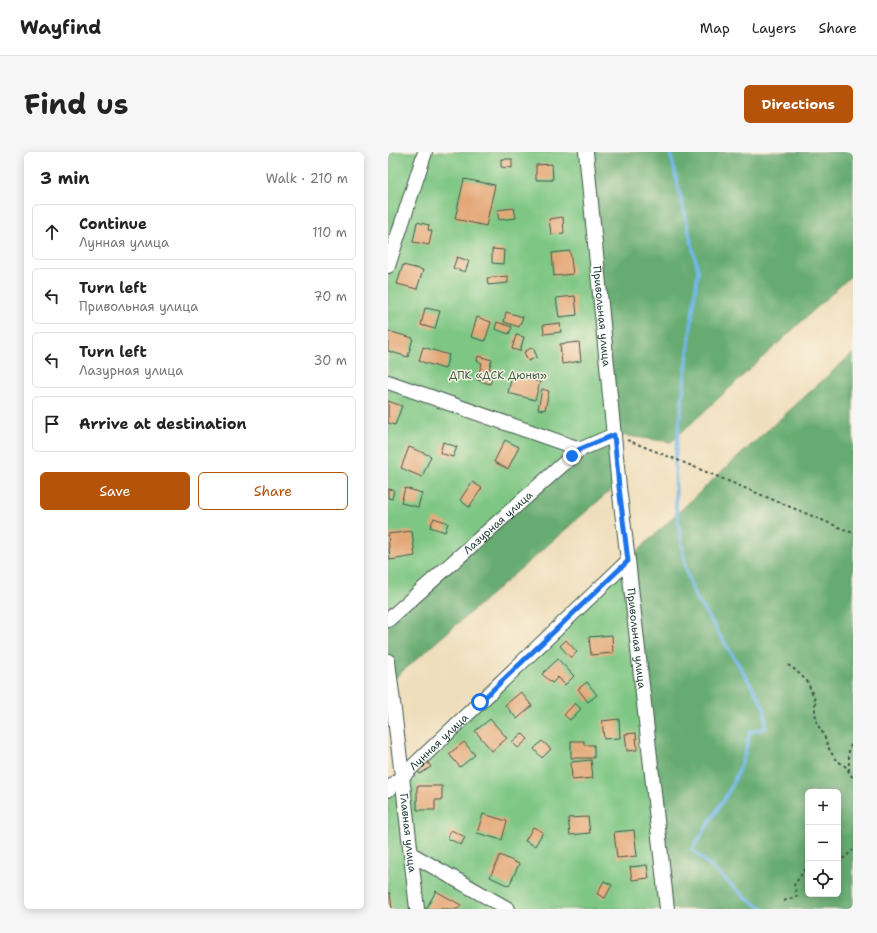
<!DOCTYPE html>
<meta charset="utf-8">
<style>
:root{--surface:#fff;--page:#f6f6f6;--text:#222;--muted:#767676;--line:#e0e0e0;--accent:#b45309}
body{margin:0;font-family:"Shantell Sans",sans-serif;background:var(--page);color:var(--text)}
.controls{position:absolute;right:12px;bottom:12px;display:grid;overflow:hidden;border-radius:6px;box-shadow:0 2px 10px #0003}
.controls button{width:36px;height:36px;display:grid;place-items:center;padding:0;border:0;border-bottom:1px solid var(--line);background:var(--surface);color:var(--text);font:20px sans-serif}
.stop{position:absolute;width:12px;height:12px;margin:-9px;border:3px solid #1a73e8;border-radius:50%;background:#fff}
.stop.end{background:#1a73e8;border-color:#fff;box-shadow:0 1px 4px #0008}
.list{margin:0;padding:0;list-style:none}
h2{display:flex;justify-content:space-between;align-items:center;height:52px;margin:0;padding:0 16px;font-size:17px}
h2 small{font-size:13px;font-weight:400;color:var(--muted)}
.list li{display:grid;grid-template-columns:26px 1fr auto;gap:12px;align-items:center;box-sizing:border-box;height:56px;margin:0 8px 8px;padding:0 8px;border:1px solid var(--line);border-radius:6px}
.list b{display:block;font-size:15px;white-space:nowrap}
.list p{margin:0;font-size:13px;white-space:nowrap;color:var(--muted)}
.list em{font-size:13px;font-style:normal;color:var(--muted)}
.actions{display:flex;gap:8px;padding:12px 16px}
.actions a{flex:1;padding:9px 0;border:1px solid var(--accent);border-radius:6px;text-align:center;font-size:14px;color:var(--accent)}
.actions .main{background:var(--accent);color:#fff}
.icon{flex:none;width:22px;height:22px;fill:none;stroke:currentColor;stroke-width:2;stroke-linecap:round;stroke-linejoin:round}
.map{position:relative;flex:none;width:465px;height:757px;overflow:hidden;border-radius:6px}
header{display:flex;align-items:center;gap:24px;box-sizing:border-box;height:56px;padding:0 20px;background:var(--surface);border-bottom:1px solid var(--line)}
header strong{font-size:19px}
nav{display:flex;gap:22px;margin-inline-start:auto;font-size:14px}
.intro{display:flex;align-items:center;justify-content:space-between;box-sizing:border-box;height:96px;padding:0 24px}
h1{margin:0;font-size:28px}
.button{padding:10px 18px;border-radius:6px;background:var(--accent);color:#fff;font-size:14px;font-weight:700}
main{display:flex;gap:24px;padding:0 24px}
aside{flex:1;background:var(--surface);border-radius:6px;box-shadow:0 2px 10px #0003}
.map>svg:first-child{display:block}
.green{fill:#7dc683;stroke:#4e825c}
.forest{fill:#66ab71;stroke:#427452;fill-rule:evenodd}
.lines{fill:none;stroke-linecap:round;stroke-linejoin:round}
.stream{stroke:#73b8e9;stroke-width:3.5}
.building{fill:#e4a777}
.minor-casing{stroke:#3e5548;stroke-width:16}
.path{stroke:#3e5548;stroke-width:2;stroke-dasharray:3 3;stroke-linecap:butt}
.minor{stroke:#fff;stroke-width:14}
.route{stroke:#1a73e8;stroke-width:5}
.labels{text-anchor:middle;stroke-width:3;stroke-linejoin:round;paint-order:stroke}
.street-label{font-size:11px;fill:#1f3d34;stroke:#fcf5e5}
.park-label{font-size:11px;fill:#365f48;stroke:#fcf5e5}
</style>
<header>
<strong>Wayfind</strong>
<nav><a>Map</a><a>Layers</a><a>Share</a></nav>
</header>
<div class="intro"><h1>Find us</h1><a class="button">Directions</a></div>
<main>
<aside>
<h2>3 min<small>Walk · 210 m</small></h2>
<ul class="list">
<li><svg class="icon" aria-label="ahead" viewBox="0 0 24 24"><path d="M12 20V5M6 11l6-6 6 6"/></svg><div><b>Continue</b><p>Лунная улица</p></div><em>110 m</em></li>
<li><svg class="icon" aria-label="left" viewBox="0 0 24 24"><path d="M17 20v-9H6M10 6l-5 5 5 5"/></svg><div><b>Turn left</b><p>Привольная улица</p></div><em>70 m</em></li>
<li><svg class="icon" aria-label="left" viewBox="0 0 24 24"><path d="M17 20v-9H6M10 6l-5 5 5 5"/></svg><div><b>Turn left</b><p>Лазурная улица</p></div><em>30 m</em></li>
<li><svg class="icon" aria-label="arrive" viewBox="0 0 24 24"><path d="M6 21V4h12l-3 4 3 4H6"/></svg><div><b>Arrive at destination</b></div></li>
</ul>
<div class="actions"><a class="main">Save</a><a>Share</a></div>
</aside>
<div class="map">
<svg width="465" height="757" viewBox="0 0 465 757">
<rect width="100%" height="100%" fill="#fcf5e5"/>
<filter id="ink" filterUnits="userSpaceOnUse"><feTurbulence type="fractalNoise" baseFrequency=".025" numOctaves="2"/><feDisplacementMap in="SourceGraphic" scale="8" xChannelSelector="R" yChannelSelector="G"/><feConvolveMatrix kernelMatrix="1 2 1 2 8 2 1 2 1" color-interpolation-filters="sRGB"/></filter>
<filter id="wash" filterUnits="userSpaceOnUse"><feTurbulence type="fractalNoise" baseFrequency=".012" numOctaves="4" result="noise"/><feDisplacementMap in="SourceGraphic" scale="16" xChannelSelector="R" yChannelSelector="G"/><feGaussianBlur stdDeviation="0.9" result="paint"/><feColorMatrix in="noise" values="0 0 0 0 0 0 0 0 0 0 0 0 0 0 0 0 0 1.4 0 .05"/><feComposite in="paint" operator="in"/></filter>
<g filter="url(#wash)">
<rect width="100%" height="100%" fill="#efdebc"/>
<path class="green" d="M0,0H198L226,282L0,468Z
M240,408L279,757H0V639Z"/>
<path class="forest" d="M198,0H465V122L283,290L226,282L231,331L0,532V468L191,298L226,282Z
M465,201V757H279L240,408L329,324ZM420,640H450V742H420Z"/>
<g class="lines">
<path class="stream" d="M282,0L310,118L287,307L288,356L298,418L306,442L364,534L377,557L378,576L362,580L357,602L344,634L304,698L358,746L376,757"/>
</g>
<g id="blocks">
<path class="building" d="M113,7H124V16L113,15Z
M164,12L165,28H148V13Z
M76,27L107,33L98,74L67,67Z
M126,56L128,66L111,68L109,58Z
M175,65L176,81L163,82L161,67Z
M29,70L41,73L40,78L44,79L41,93L25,90Z
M104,97L116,98L115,112L104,111Z
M182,99L185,122L166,124L164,101Z
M69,105L81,109L77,120L65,116Z
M15,113L35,118L29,137L9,132Z
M120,124V131L100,133L99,126Z
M187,144L189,163L171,165L168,146Z
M37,156L52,159L47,177L33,173Z
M118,160L135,165L131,175L116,170Z
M89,165L103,170L97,189L83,185Z
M109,170L124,175L121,182L107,177Z
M172,171L173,180L156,182L155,173Z
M0,179L25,186L20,205L0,199Z
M128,183L136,185L132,199L124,197Z
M191,190L193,209L174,212L172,192Z
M35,195L61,203L57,217L31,209Z
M145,195L149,205L140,209L136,200Z
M90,204L104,208L101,217L106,218L102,232L89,228L94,211L89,209Z
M124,223L152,230L147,248L120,241Z
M154,237L161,239L157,258L150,257Z
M0,249L14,254L7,273L0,271Z
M117,288L131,295L120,317L106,310Z
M55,290L69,295L65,305L52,301Z
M21,295L43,304L34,325L13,316Z
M84,330L94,336L81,355L72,348Z
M17,336L34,341L30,355L13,351Z
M0,337L6,338L4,347L0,346Z
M46,366L60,371L57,380L42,375Z
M24,379L27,404L2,408L0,382Z
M224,483L225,501L203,503L201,485Z
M178,488L189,500L183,506L172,494Z
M170,507L186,524L177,533L170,525L164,531L154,522Z
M199,530L209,543L200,550L190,537Z
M133,540L144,554L129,567L117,553Z
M187,551L193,557L182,568L176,563Z
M102,567L119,586L104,599L87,579Z
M231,567L232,586L216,587L214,569Z
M134,581L140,587L130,596L124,590Z
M248,581L249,598L239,599L237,582Z
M154,589L163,597L154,606L146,597Z
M183,589H196V593H206V606H183Z
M76,590L87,603L72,615L61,602Z
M38,608L43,615L32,622L28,616Z
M203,608L205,626L184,628L183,610Z
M29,634H54V648H47V658H29Z
M95,662L119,669L114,688L89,681Z
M200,665L202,681L182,683L180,666Z
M145,675L155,680L147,694L137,689Z
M63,678L77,685L73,693L59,686Z
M246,678L249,704L229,706L226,680Z
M112,703L131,712L121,734L102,725Z
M259,713L261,726L244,728L242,715Z
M216,729L224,733L217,746L209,742Z
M48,739L73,753L70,757H38Z
M0,741H2L4,757H0Z"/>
</g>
</g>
<g filter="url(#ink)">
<use href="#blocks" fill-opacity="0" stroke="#3e5548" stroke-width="1"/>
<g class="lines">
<g class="minor-casing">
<g id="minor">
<path id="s1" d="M198,0L231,335L240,408L279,757"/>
<path d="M0,114L37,0"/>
<path d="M0,230L192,297"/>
<path id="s2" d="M0,468L191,298L226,283"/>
<path id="s3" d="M0,509L14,624L29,757"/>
<path id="s4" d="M0,638L240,409"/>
<path d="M23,702L120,757"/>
</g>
</g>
<path class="path" d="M239,288L287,307L465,381
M400,513L406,517L419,529L427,548V560L429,572L436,583L440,595L447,607L457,614L465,626
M461,619V596L465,591
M450,711L465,698
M396,749L409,744L406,733L420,713"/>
<use href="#minor" class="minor"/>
</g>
</g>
<g class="lines" filter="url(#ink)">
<path class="route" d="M92,550L240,409L231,335L226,283L192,297L184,304"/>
</g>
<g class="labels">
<g class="street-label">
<text dy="4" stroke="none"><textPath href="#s1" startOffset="165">Привольная улица</textPath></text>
<text dy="4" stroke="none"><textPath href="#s2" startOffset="147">Лазурная улица</textPath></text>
<text dy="4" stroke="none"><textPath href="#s1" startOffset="489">Привольная улица</textPath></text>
<text dy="4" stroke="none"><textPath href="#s4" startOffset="70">Лунная улица</textPath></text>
<text dy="4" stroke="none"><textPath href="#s3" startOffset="173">Главная улица</textPath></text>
</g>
<g class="park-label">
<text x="110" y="227">ДПК «ДСК Дюны»</text>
</g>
</g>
</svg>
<div class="controls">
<button>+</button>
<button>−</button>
<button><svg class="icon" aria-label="locate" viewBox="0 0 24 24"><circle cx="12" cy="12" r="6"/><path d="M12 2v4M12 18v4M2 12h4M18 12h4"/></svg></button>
</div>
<div class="stop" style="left:92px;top:550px"></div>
<div class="stop end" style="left:184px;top:304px"></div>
</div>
</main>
